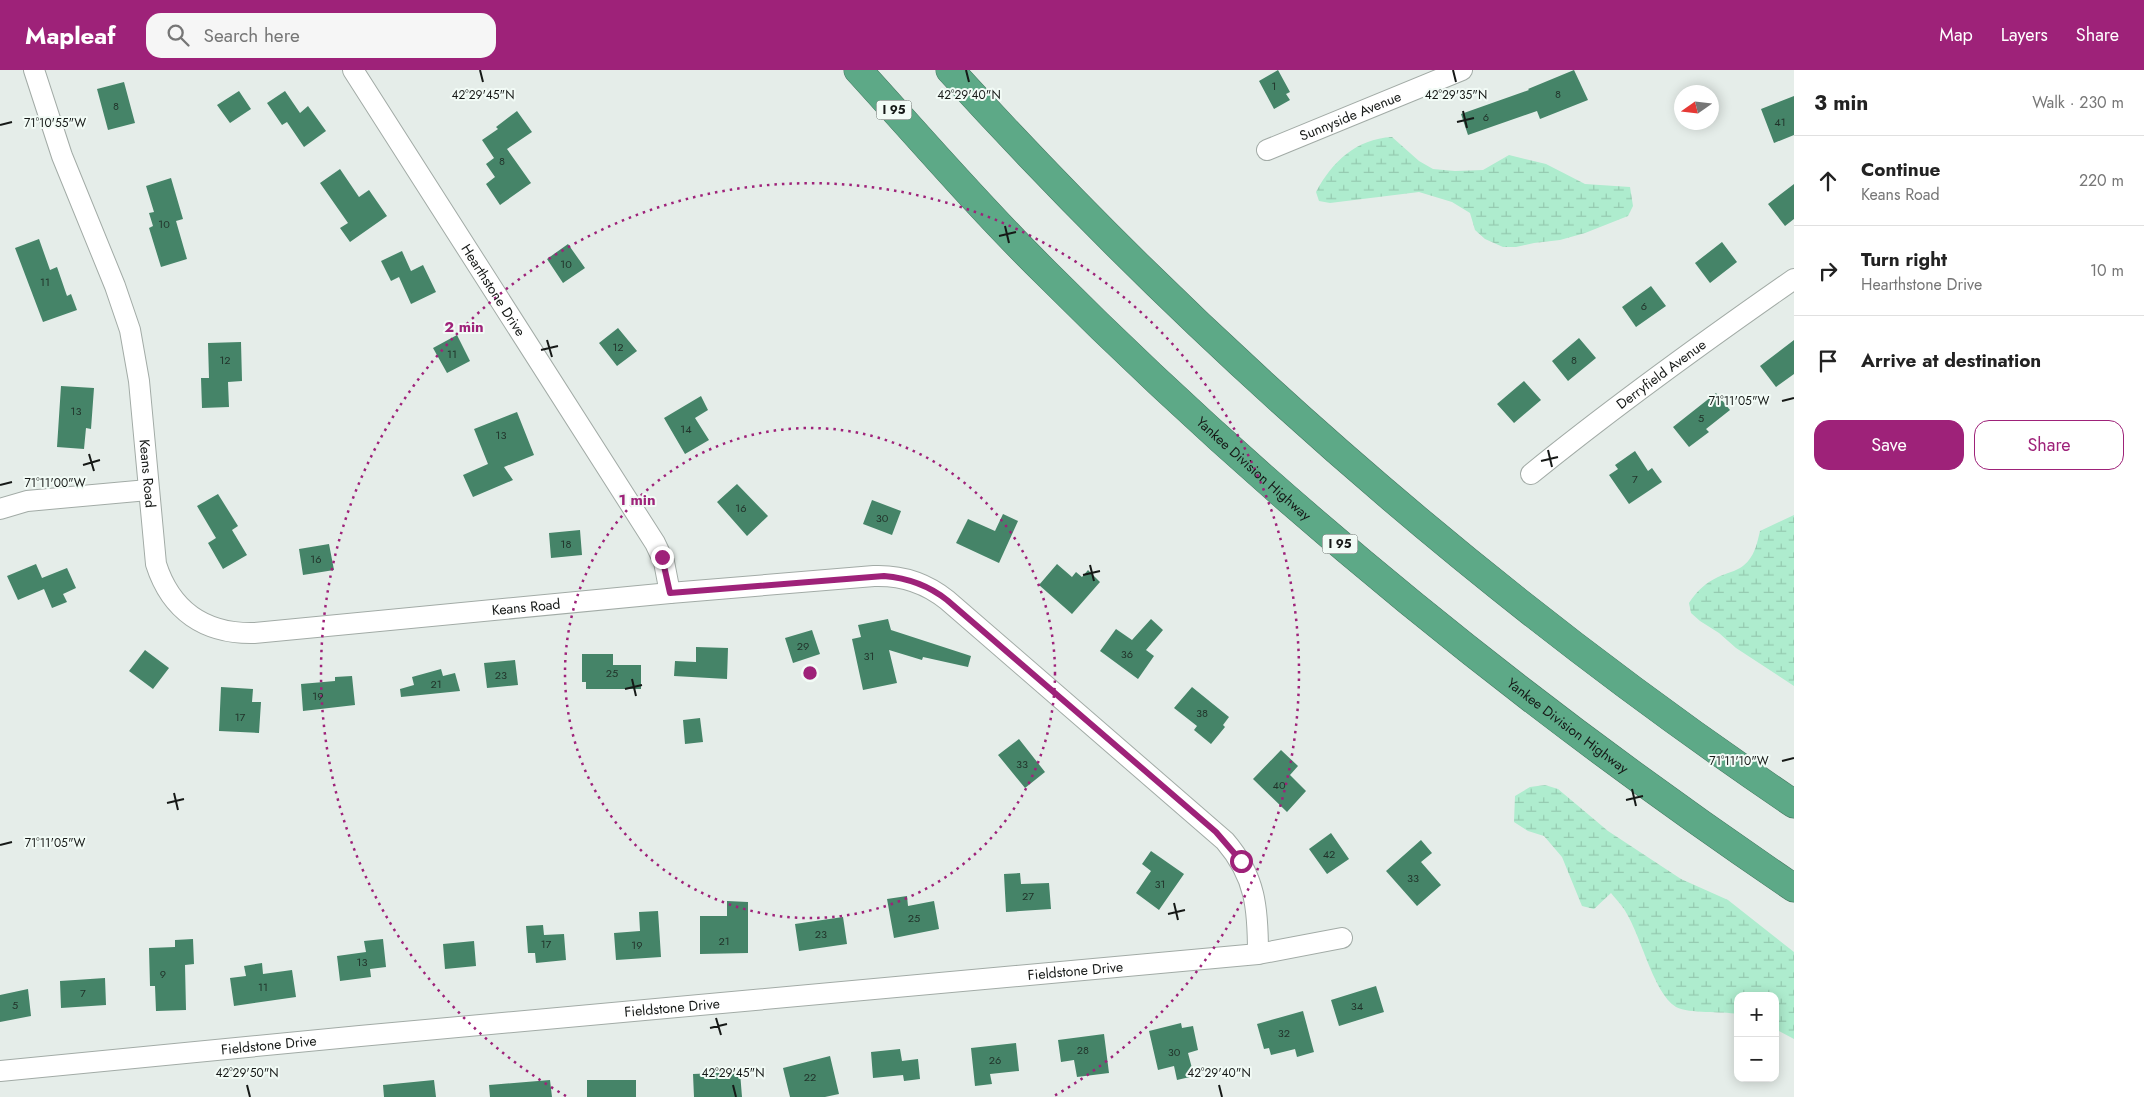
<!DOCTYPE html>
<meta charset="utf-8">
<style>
:root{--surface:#fff;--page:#f6f6f6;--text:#222;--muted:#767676;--line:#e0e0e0;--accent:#9e2279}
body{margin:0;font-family:Jost,sans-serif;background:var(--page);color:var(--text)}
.controls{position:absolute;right:15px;bottom:15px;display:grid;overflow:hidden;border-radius:10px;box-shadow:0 2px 12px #0003}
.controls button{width:45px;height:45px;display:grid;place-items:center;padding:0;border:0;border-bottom:1px solid var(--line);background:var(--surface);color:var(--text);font:25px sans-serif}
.compass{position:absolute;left:1674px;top:15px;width:45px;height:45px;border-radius:50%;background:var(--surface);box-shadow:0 2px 12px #0003;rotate:256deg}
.stop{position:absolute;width:15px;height:15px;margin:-11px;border:4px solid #9e2279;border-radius:50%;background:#fff}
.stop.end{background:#9e2279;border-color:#fff;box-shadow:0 1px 5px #0008}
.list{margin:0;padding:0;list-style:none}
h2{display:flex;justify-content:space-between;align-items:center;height:65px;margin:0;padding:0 20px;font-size:21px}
h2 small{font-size:16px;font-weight:400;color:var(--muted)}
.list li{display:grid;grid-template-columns:32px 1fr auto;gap:15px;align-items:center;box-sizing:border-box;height:90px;padding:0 20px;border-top:1px solid var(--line)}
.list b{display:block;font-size:19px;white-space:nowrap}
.list p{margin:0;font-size:16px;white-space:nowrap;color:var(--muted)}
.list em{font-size:16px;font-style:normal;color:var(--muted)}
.actions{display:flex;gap:10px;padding:15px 20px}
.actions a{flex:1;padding:11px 0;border:1px solid var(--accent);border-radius:15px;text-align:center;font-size:18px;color:var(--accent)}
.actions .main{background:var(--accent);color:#fff}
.icon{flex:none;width:28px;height:28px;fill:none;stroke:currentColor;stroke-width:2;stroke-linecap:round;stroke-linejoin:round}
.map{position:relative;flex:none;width:1794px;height:1027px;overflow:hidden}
header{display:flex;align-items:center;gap:30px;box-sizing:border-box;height:70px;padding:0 25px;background:var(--accent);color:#fff}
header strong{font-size:24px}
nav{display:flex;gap:28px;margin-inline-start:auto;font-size:18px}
.search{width:350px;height:45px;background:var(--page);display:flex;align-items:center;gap:12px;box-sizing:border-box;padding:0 18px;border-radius:15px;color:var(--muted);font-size:19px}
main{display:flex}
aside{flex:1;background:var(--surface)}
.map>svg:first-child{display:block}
.wetland{fill:url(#wetland-marsh)}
.building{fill:#458468}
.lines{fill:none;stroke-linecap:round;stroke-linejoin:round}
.street-casing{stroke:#a2aba6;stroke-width:22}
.highway-casing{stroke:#447760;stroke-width:29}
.street{stroke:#fff;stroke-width:20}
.highway{stroke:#5da987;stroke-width:28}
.route{stroke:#9e2279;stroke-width:6}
.ticks{fill:none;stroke:#161917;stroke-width:2}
.ring{fill:none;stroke:#9e2279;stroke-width:2.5;stroke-dasharray:2.5 5}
.labels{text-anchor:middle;stroke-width:4;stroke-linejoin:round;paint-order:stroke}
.number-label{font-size:11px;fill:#22342b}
.shield{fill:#f2fbf6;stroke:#585d5a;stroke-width:1}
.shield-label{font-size:12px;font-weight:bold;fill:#161917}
.street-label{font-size:14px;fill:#161917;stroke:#f2fbf6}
.ticks-label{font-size:12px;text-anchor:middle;fill:#161917;stroke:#f2fbf6;stroke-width:4;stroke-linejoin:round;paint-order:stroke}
.centre{fill:#9e2279;stroke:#f2fbf6;stroke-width:2.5}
.ring-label{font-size:15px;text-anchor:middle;font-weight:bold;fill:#9e2279;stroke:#f2fbf6;stroke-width:4;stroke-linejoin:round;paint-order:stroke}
</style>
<header>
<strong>Mapleaf</strong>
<div class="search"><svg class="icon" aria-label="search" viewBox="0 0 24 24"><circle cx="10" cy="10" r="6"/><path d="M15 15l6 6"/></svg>Search here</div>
<nav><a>Map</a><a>Layers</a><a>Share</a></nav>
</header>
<main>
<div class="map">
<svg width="1794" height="1027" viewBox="0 0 1794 1027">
<defs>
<pattern id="wetland-marsh" width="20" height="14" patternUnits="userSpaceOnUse" patternTransform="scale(1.25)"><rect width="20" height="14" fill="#aeecce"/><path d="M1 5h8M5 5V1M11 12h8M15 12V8" fill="none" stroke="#95cab0"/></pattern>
</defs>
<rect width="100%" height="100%" fill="#e5ede9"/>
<path class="wetland" d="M1392,67L1419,91L1433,99L1455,101L1483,100L1509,85L1546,94L1585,114L1630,117L1633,136L1628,146L1585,163L1560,170L1534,173L1516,177H1503L1485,169L1475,160L1470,143L1452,132L1419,122L1330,133L1319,131L1316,122C1332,92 1356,69 1392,67Z
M1794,445V616L1736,578L1719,563L1700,551L1691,543L1689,533C1696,522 1705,513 1718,507C1731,501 1742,501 1751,487C1756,480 1758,469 1760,461Z
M1545,715L1558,719L1608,761L1681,809L1728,830L1794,882V969L1775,959V926H1738V944C1721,941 1690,944 1676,937C1652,923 1640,858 1621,835C1618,831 1614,827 1611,823L1594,839L1582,836L1562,787L1544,766L1528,761L1514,752L1515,726L1530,717Z"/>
<path class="building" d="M1278,0L1290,22L1286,24L1290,30L1274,39L1259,11Z
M1574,0L1588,30L1540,49L1537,41L1468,65L1461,44L1529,20L1528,19Z
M124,12L135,53L108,60L97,19Z
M239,21L251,39L230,53L217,35Z
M285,21L300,43L308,36L326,61L304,77L287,52L282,55L267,33Z
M1794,26V65L1774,73L1761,39Z
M517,41L532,62L507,79L531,113L500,135L486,114L495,107L486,94L494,88L482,70L498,59L496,57Z
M340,99L359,127L369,120L387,146L350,172L340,158L348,153L320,113Z
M171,108L183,149L176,151L187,189L161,197L149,158L153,156L149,143L154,142L146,116Z
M1794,114V149L1785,156L1768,134Z
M39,169L50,200L57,197L67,226L71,224L77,240L43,252L15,178Z
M1722,172L1737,192L1710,213L1695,193Z
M568,174L585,198L563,213L547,189Z
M402,181L411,201L423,195L436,222L411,234L399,207L391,211L381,191Z
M1651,216L1666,236L1636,257L1622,237Z
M618,258L637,281L617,296L599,273Z
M457,265L470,291L447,303L433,278Z
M1579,268L1596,288L1568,311L1552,291Z
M1794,270V304L1776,317L1760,296Z
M241,272L242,311L228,312L229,337L202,338L201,308H209L208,273Z
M1524,311L1541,330L1514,353L1497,334Z
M61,316L94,318L91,359L86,358L84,379L57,377Z
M1716,323L1730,340L1706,359L1709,362L1689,377L1673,357Z
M701,326L708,340L695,348L709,370L685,384L664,348Z
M517,342L534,385L504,397L513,410L473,427L463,405L488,394L474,359Z
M1635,381L1648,401L1652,398L1662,412L1629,434L1609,405L1618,399L1615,395Z
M737,414L768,446L747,466L717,432Z
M218,424L238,456L232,460L247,485L223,499L208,473L216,468L197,436Z
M872,430L901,441L892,465L863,454Z
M1003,444L1018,451L999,493L956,473L968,449L995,461Z
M580,460L582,485L551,488L549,463Z
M329,474L334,500L303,505L299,479Z
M36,494L42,508L67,498L76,518L63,524L67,532L52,538L44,519L18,530L7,506Z
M1057,494L1072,507L1076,502L1082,507L1088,500L1100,512L1072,544L1039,515Z
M888,549L891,560L971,586L968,597L923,587L922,590L889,580L897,613L863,620L852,569L861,567L858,555Z
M1151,549L1163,560L1146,580L1154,586L1138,609L1100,581L1116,559L1132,570Z
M812,560L820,584L793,593L785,568Z
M696,577L728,578L727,609L674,606L675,591L696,592Z
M145,580L169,598L153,619L129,601Z
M582,584H613V595H641V619H586V612H582Z
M515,590L518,615L487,618L484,593Z
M441,599L443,606L455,603L460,621L401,627L400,619L414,615L412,607Z
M352,606L355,635L303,641L301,614L335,611V607Z
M221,617L253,619L252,632H261L259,663L219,661Z
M1192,617L1229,647L1223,655L1225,657L1211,674L1194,660L1197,656L1174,638Z
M700,648L703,672L685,674L683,650Z
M1019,669L1045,702L1025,718L998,685Z
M1281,680L1298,696L1290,705L1306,721L1287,742L1253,709Z
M1331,763L1349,789L1327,804L1309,779Z
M1421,770L1432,783L1421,792L1441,815L1417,836L1386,801Z
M1151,781L1184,804L1159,840L1136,823L1151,801L1142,794Z
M1020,803L1021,814L1049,813L1051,839L1006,842L1004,804Z
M907,826L908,836L934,831L939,859L894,868L887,829Z
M727,831L748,832V883L700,884V846H727Z
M658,841L661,887L616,890L614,863L640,861L639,842Z
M843,847L847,874L799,881L795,854Z
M543,855L544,865L564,864L566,890L536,893L535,883H528L526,856Z
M193,869L194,894L185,895L186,940L156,941L155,916H150L149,878L175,877V870Z
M383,869L386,897L370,899L371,907L340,911L337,886L366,882L364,871Z
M474,871L476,896L445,899L443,874Z
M262,893L263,904L292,900L296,927L234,936L230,908L246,906L244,896Z
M105,908L106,935L61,938L60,911Z
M1376,916L1384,942L1339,956L1331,930Z
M28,919L31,946L0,952V925Z
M1303,941L1314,982L1297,987L1295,979L1271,985L1269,978L1264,979L1257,954Z
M1181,953L1182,958L1193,956L1198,980L1188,983L1194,1006L1177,1010L1174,996L1158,1000L1149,961Z
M1104,964L1109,1003L1077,1007L1074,990L1061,992L1058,970Z
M1016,973L1019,1001L990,1004L992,1014L975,1016L971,978Z
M900,979L902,991L918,989L920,1009L904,1011L903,1005L873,1008L871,982Z
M830,986L839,1024L825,1027H790L783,998Z
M740,1002L742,1027H694L693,1004Z
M434,1010L436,1027H384L383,1015Z
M550,1010L552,1027H490L489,1015Z
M587,1010H636V1027H587Z"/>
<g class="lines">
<g class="street-casing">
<g id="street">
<path id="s1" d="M34,0L62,86L115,216L130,260L139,311L156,494C171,541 205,564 254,563L670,523L874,506C902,505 926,513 947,530L1225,771C1256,807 1258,839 1258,884"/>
<path id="s2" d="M353,0L655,473L664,492L670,523"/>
<path id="s3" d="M1267,80L1462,0"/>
<path id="s4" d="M1531,404C1616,335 1705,271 1794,209"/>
<path d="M0,439L27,431L148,420"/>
<path id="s5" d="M0,1001L360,966L1258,884L1342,868"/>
</g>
</g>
<g class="highway-casing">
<g id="highway">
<path id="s6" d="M858,0C920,68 980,138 1045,202C1273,431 1527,637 1794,818"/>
<path d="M950,0C1202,277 1484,524 1794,734"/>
</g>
</g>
<use href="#street" class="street"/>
<use href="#highway" class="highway"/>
</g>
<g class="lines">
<path class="route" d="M662,487L670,523L884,506C908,508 928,515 947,530L1216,762L1241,791"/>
</g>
<path class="ticks" d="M480,0L483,12M966,0L969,12M1453,0L1456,12M1463,41L1467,58M1457,52L1474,48M0,55L12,52M1005,156L1009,173M999,166L1016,162M547,270L552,287M541,280L558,276M1782,331L1794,328M1548,380L1552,397M89,384L94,401M1541,391L1558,387M83,395L100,390M0,415L12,412M1090,495L1094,511M1083,505L1100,501M632,609L636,626M625,619L642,615M1782,691L1794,688M1632,719L1636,736M174,723L178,740M1626,730L1643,726M167,733L184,729M0,775L12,772M1174,833L1178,850M1168,844L1185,840M716,948L721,965M710,958L727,954M247,1015L250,1027M733,1015L736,1027M1219,1015L1222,1027"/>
<g class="ring">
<circle cx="810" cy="603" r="245"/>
<path d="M566 1026A489 489 0 1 1 1054 1026"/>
</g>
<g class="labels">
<g class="number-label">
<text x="1274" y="20">1</text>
<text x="1558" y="28">8</text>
<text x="116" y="40">8</text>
<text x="1486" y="51">6</text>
<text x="1780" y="56">41</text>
<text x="502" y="95">8</text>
<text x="164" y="158">10</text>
<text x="566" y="198">10</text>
<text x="45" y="216">11</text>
<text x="1644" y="240">6</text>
<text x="618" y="281">12</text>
<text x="452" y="288">11</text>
<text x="225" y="294">12</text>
<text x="1574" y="294">8</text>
<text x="76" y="345">13</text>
<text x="1701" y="352">5</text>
<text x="686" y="363">14</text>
<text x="501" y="369">13</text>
<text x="1635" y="413">7</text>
<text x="741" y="442">16</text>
<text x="882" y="452">30</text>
<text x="566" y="478">18</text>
<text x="316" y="493">16</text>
<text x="803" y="580">29</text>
<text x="1127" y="588">36</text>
<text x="869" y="590">31</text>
<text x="612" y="607">25</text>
<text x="501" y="609">23</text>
<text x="436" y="618">21</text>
<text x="318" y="630">19</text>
<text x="1202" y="647">38</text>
<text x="240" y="651">17</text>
<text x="1022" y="698">33</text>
<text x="1279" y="719">40</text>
<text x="1329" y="788">42</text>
<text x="1413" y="812">33</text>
<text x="1160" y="818">31</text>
<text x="1028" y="830">27</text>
<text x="914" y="852">25</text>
<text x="821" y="868">23</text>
<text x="724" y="875">21</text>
<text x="546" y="878">17</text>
<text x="637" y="879">19</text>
<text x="362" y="896">13</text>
<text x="163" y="908">9</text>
<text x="263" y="921">11</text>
<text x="83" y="927">7</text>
<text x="15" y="939">5</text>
<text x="1357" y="940">34</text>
<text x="1284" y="967">32</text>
<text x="1083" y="984">28</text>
<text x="1174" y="986">30</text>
<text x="995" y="994">26</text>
<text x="810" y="1011">22</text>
</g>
<g class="shield">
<rect x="876.5" y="30.5" width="35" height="19" rx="4"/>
<rect x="1322.5" y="464.5" width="35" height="19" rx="4"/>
</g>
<g class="shield-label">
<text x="894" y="44">I 95</text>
<text x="1340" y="478">I 95</text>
</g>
<g class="street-label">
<text dy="5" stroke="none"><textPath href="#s3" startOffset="90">Sunnyside Avenue</textPath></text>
<text dy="5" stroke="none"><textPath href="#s2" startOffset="261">Hearthstone Drive</textPath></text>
<text dy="5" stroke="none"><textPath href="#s4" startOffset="164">Derryfield Avenue</textPath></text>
<text dy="5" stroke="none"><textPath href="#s6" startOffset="562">Yankee Division Highway</textPath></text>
<text dy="5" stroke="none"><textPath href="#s1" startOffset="422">Keans Road</textPath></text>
<text dy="5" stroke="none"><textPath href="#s1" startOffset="916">Keans Road</textPath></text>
<text dy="5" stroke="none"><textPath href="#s6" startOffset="968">Yankee Division Highway</textPath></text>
<text dy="5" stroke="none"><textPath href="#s5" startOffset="1080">Fieldstone Drive</textPath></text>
<text dy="5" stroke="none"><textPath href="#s5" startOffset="675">Fieldstone Drive</textPath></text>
<text dy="5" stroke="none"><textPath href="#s5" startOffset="270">Fieldstone Drive</textPath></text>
</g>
</g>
<g class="ticks-label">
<text x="483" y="29">42°29'45"N</text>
<text x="969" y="29">42°29'40"N</text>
<text x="1456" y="29">42°29'35"N</text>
<text x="55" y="57">71°10'55"W</text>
<text x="1739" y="335">71°11'05"W</text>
<text x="55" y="417">71°11'00"W</text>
<text x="1739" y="695">71°11'10"W</text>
<text x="55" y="777">71°11'05"W</text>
<text x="247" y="1007">42°29'50"N</text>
<text x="733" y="1007">42°29'45"N</text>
<text x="1219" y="1007">42°29'40"N</text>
</g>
<circle cx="810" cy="603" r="8" class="centre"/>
<g class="ring-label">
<text x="464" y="262">2 min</text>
<text x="637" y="435">1 min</text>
</g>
</svg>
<div class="controls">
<button>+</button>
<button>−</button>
</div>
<svg class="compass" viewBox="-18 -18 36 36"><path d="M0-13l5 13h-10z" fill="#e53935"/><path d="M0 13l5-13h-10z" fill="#767676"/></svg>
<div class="stop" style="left:1241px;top:791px"></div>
<div class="stop end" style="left:662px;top:487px"></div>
</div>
<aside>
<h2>3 min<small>Walk · 230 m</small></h2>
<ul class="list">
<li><svg class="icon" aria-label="ahead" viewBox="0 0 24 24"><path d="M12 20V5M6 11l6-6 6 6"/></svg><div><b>Continue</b><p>Keans Road</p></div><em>220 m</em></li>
<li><svg class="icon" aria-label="right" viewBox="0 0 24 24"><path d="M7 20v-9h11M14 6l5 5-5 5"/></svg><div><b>Turn right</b><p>Hearthstone Drive</p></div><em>10 m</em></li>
<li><svg class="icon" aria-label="arrive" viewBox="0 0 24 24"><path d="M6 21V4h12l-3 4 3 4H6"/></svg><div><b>Arrive at destination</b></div></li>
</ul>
<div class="actions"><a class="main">Save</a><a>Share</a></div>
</aside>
</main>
